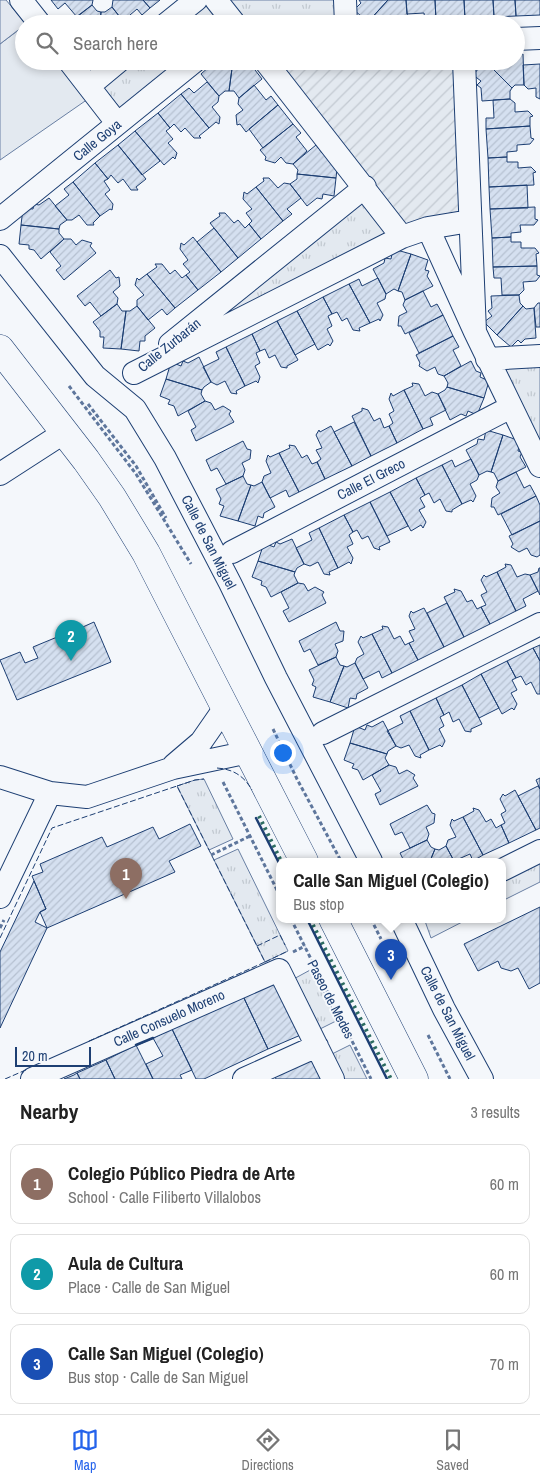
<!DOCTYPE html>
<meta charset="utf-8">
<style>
:root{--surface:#fff;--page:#f2f2f2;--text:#222;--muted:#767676;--line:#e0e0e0;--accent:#2563eb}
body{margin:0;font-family:"Archivo Narrow",sans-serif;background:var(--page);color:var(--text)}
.scale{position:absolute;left:15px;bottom:12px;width:76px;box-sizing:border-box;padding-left:5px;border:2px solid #1d3f73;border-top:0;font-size:14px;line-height:18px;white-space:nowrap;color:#1d3f73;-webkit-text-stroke:4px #f4f7fb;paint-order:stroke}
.you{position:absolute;left:282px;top:752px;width:18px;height:18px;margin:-12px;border:4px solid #fff;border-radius:50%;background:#1a73e8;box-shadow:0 0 0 8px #1a73e833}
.badge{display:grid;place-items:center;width:32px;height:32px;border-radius:50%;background:var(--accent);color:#fff;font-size:16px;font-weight:700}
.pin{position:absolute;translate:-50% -41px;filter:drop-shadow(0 1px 2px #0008)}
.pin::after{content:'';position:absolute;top:26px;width:18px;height:15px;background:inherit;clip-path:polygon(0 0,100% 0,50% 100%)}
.popup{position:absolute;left:276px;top:858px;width:230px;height:65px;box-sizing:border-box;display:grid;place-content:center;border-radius:10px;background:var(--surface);filter:drop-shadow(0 1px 4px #0005);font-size:16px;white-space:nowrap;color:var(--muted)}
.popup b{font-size:19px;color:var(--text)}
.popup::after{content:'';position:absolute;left:50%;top:100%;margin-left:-10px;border:10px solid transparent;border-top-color:var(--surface)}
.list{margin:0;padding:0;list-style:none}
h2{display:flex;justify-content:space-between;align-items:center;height:65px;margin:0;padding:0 20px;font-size:21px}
h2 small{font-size:16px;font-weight:400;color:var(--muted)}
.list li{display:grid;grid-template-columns:32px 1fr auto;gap:15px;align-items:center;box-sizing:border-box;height:80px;margin:0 10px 10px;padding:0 10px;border:1px solid var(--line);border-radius:10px}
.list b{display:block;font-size:19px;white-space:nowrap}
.list p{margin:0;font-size:16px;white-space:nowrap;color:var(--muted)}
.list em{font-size:16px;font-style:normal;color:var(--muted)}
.icon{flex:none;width:28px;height:28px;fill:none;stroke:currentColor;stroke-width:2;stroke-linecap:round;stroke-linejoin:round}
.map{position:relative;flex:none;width:540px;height:1079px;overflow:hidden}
.search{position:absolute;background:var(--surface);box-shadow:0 2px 8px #0003;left:15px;right:15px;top:15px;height:55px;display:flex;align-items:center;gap:12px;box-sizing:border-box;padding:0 18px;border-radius:28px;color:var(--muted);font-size:19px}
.sheet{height:335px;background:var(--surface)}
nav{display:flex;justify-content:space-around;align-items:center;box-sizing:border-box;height:70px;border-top:1px solid var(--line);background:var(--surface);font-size:14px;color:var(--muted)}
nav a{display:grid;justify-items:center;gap:2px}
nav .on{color:var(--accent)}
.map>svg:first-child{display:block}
.grass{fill:url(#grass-tufts);stroke:#687fa3}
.garden{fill:url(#garden-furrows);stroke:#687fa3}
.pitch{fill:#e3e9f0;stroke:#687fa3}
.parking{fill:#e3e8f0;stroke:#687fa3}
.building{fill:url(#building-hatch);stroke:#1d3f73}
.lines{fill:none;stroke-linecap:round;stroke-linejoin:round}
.street-casing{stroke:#1d3f73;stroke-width:24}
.secondary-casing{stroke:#1d3f73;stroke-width:29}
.path{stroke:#5e769c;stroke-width:3;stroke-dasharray:4 2.5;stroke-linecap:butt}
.street{stroke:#f4f7fb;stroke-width:22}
.secondary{stroke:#f4f7fb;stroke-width:28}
.hedge{stroke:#2c6c60;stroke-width:4;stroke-dasharray:2.5 4;stroke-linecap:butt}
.fence{stroke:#1d3f73;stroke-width:1;stroke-dasharray:6 2.5;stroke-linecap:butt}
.wall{stroke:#1d3f73;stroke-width:2.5}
.labels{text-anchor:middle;stroke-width:4;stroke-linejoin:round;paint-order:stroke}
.street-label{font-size:14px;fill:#1d3f73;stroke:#f4f7fb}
</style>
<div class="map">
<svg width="540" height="1079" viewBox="0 0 540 1079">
<defs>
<pattern id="grass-tufts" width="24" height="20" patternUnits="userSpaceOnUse" patternTransform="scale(1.25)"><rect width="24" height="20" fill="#e3e9f0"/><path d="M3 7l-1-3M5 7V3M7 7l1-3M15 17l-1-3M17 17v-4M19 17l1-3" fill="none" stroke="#c2c9d1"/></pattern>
<pattern id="garden-furrows" width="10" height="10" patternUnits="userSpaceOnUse" patternTransform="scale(1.25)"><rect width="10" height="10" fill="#e3e9f0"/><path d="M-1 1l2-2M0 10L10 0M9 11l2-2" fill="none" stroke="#c2c9d1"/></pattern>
<pattern id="building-hatch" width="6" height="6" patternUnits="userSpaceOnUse" patternTransform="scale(1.25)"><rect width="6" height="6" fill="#d5e0f0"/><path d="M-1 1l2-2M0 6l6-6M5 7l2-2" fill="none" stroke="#b6c1d1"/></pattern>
</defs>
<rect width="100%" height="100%" fill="#f4f7fb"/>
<path class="grass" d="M224,0H336L337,24H242Z
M209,2L227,24H181Z
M135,61H187L123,112L103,87Z
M361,200L391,237L185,341Z
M540,364V454L496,366Z
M204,779L233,839L209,850L177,786L195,780Z
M238,849L288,951L265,962L214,860Z
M540,861V882L502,901V881Z
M429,919H468L431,938L425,921Z
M312,969L338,1020L316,1031L290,981Z
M350,1045L367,1079H340L328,1056Z"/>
<path class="garden" d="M273,61H454L462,216L403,228Z"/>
<path class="pitch" d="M24,26V61H57L88,99L0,160V44Z"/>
<path class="parking" d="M0,0H6L26,24L0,44Z"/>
<path class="building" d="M51,0H93L92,5L77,17L65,3L58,9Z
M113,0H143L150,8L142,15L137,9L123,21L112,7Z
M143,0H160L150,8Z
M359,0H388L368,22L354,10L361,3Z
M388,0H406L408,24H370L368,22Z
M406,0H435L436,20L425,21L424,13L407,14Z
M435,0H464L465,19L436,20Z
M464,0H493L494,17L465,19Z
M493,0H515L516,16L494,17Z
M515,0H540V15L516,16Z
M92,5L97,11L101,12L100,24L68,23Z
M112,7L123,21L126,24H100L101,12H105Z
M523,54L524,85H515L512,88L485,61H516V55Z
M210,61H233L229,91H225L219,96L201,74L210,66Z
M233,61H252L251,65H256L255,70L262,79L239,98L234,91H229Z
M485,61L512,88L510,91V99L482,101L481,88L477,85L481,81L473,75Z
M540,64V99L536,97V88L528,89L524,85L523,65Z
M207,82L219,96L218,102L212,107L220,117L219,124L216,122L209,128L181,94L189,88L194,93Z
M254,85L266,100L271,96L278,105L246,132L240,124L237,125L236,115L243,110L238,104L239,98Z
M181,94L209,128L199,136L201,138H194L185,128L181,132L174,124L170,128L158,113Z
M510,99L515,103V112L528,111L533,116L530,117V126L486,129V118H494L493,100Z
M278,105L293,124L263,148L249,129Z
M158,113L170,128L166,131L173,139L168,143L177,153L175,159L173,157L164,165L135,131Z
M293,124L301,133L296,137L307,151L293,164L286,163L281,157L275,163L265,160L266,157L260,150Z
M530,126L531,138L534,139L530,144L517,145V151L507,152V157L488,158L486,129Z
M135,131L160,161L142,175L118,145Z
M118,145L146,179L136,187L138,190H131L123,179L118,183L111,175L108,179L95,163Z
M316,145L323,154H328L338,160L336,178L297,174L298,170L293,164Z
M507,157V162H518V168L531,167L536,172L533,173L534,185L489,187L488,158Z
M95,163L108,179L104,181L110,190L105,194L113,204L112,210L110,209L100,216L73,182Z
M297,174L336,178L334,196L323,194L322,199L317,198L307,206L290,184L297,179Z
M263,178H269L278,188L284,183L290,184L301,198L287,209L292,214L283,221L256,187L264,181Z
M73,182L100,216L93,223L94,225H87L79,215L72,220H67L55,206L69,195L64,189Z
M527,185L528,208L490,209L489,187Z
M256,187L283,221L261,239L249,224L252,221L246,213L252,209L243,199L244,192L247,194Z
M49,198L67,220L60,225L59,229L21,225L23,208L33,209L34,204L39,205Z
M535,207V219L538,220L534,225H520L521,232L511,233V237L492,238L490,209Z
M219,213H225L234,223L238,220L245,228L249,224L261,239L238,258L210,223L220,216Z
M21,225L59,229V233L64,239L41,259L34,250L29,249V245L19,244Z
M214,228L238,258L221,272L197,242Z
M193,237L221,272L198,290L186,275L190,272L183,264L188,260L180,249L181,243L184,245Z
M511,237V242H521V248H535L539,253L536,254L537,266L493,267L492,238Z
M64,239H71L76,245L82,240L92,243L90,246L96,253L64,280L56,270L61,266L50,252Z
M393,249L411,254L398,291L394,289L386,294L373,269L384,263L385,258L391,259Z
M411,254L428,260L425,270L429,271L427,276L433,286L405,300L402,292L398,291Z
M155,264H162L170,274L175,270L182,278L186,275L198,290L175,308L147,274L157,267Z
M537,266V275L540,276L536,281L523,282L524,290L519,295H502L501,278H494L493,267Z
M110,270L116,278L119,277L120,286L113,292L118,298L117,304L101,316L90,302L85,306L77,296Z
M147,274L175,308L167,315L162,309L148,320L137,306V300L144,295L135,285L137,278L139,280Z
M378,278L386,294L385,299L377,303L383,315L380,321L379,319L370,323L349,284L359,279L362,286Z
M349,284L370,323L359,328L360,331L353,330L347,318L342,321L337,312L332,314L323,297Z
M423,291L431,307L437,304L443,315L405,334L401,326H398L399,316L407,312L403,305L405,300Z
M519,295L520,303L523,306L497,335L484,322L492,316L488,311L492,308L491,296Z
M323,297L332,314L328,316L332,326L327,329L333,341L330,346L328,344L318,350L297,311Z
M538,303H540V327H536L534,308Z
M117,304L122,311H126L121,349L103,348L104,337H100V331L93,322Z
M137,306L155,328L145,336V341H140L139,351L121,349L126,311H130Z
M523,306L526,309L534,308L536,338L525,339L521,343L518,340L511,347L497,335Z
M297,311L315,344L295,355L277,321Z
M443,315L453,336L419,353L409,333Z
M277,321L298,360L287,366V368L281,367L275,355L269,358L265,349L260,351L252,334Z
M252,334L260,351L256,353L260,363L255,366L260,377L258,383L256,381L245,386L226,347Z
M453,336L459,347L453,350L461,366L444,376L438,374L435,367L427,371L419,366L420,363L416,355Z
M226,347L245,386L236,391L237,394L231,393L225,381L217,385L211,382L203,367L219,359L216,352Z
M199,357L211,382L204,387L202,390L166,379L171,362L181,366L183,361L188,363Z
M471,361L476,371L481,373L480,377L489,381L484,398L447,387L448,383L444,376Z
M166,379L202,390L201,394L205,401L178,416L174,406L168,404L170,400L160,396Z
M412,383L419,384L425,396L432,392L438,394L446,410L430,418L433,425L423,429L404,390L413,386Z
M447,387L484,398L477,415L468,411L466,416L461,414L450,420L438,394L445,390Z
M404,390L423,429L397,443L389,426L393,423L389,414L394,411L389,399L391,393L393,396Z
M205,401L211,403L215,410L223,406L231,411L229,414L234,422L196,441L191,430L196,427L188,411Z
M362,408L368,410L374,421L380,418L384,428L389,426L397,443L371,456L352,416L362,411Z
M354,422L371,456L352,466L334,432Z
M331,426L352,466L325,479L317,462L321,459L316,450L322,448L316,435L319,430L320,432Z
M486,430L503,435L491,472L487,471L479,475L466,450L477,444L478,439L484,440Z
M503,435L520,441L518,451L522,452L520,457L526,467L498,481L494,473L491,472Z
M243,441L247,449L251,450L250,459L242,463L245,470L243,476L226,484L217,468L211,471L206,460Z
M289,445L295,446L302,458L307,455L312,464L317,462L325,479L299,492L279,453L290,448Z
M279,453L299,492L289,497L286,490L270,498L262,482L264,476L271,473L266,461L268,455L270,457Z
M471,459L479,475L477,480L470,484L476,496L473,502L471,500L462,504L442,465L452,460L455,467Z
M442,465L462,504L452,510V512L446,511L440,499L434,503L429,493L425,495L416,478Z
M516,472L524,488L530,485L536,496L498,515L494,507H491L492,498L500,493L496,487L498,481Z
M243,476L247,484L251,485L238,521L220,516L224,506L219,504L221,499L216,489Z
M416,478L425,495L420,498L425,507L419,510L426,522L423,528L421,525L411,531L390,492Z
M262,482L275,507L264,513L263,518L258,516L255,526L238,521L251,485L254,486Z
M390,492L408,526L387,536L370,502Z
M536,496L540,505V521L512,535L501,514Z
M370,502L390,542L379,547L380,550L374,548L368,536L362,539L357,530L353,532L344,515Z
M344,515L353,532L349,535L353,544L347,547L353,558L351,564L349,562L338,568L319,528Z
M540,521V555L537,557L531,555L527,548L519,552L511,547L513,544L509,536Z
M319,528L338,568L329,572L330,575L324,574L318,562L310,566L304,564L296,548L312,540L309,533Z
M292,539L304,564L297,568L295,572L258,561L264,543L274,547L276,542L280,544Z
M258,561L295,572L294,575L298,583L271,597L266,587L261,585L262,581L252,577Z
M505,564L511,565L517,577L525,574L530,575L538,591L523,599L526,606L516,611L497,572L506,567Z
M539,568H540V595L530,575L538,572Z
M497,572L516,611L490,624L481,607L486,605L481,595L487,592L481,580L484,575L486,577Z
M298,583L304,584L308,591L315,587L324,592L322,595L326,603L289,622L283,611L289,608L281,592Z
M454,589L461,591L467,602L472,600L477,609L481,607L490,624L464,637L444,597L455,592Z
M447,603L464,637L444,647L427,613Z
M424,608L444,647L418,660L409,643L414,641L409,631L415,629L409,616L411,611L413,613Z
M94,622L111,662L17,700L0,660L20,652L25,663L38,658L33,647L62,635L67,646L80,641L76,630Z
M336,622L340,631H344L343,641L335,644L338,651L336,657L318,665L310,649L304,652L299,641Z
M382,626L388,627L394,639L400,636L405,645L409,643L418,660L392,673L372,634L383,629Z
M372,634L392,673L382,678L379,671L363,679L355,663L357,658L364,654L358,642L361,636L363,638Z
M540,645V661L533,648Z
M533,648L540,661V694H537L531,682L526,685L521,676L516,678L507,661Z
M336,657L340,665L344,666L330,702L313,697L316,687L312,685L314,680L309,670Z
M507,661L516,678L512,680L517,690L511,693L517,704L514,710L512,708L502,714L481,674Z
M355,663L368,688L357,694L356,699L350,698L348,708L330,702L344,666L347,667Z
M481,674L499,708L479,718L462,685Z
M462,685L482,724L471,729V732L465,731L459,719L453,722L449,712L444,715L436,698Z
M436,698L444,715L440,717L444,726L439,729L445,741L442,747L440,745L429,750L410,711Z
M410,711L429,750L420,755L421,758L415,756L409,745L401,748L396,746L387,731L403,723L400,716Z
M383,721L396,746L388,751L387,754L350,743L355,726L365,730L367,725L372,727Z
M350,743L387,754L385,758L389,765L363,780L358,770L352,768L354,764L344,760Z
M389,765L396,767L399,774L407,770L415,775L413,778L418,786L380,805L375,794L381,791L372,775Z
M540,778V789L536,780Z
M538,786L540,789V828L536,830L518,796Z
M515,790L536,830L509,843L501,825L505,823L501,814L506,811L500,799L503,794L505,796Z
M427,805L432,813L435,814L434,823L426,827L429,834L427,840L410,848L402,832L395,835L390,824Z
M473,808L479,810L486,822L491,819L496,828L501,825L509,843L483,855L463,817L474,811Z
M463,817L483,855L473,861L470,854L454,861L446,846L448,840L456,837L450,825L452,819L454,821Z
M190,824L201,846L169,861L175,872L47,928L40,912L46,909L32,876L43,872L40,864L102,837L107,847L153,827L159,839Z
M427,840L431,847L435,849L430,861H404L400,853Z
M446,846L454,861H430L435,849L439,850Z
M34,881L46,909L40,912L35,922L47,928L0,1028V952Z
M540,907V983L529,989L518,968L511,971L501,968L498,961L478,971L464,944Z
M278,981L303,1034L268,1049L243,996Z
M243,996L268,1049L204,1079H196L172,1029Z
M172,1029L192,1070L180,1075L182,1079H153L146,1064L163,1056L153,1038Z
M136,1045L153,1079H115L106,1060Z
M315,1056L326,1079H276L274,1075Z
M106,1060L115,1079H80L77,1073Z
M77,1073L80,1079H64L74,1075Z"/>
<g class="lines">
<g class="street-casing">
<path id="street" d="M21,0L40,24
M216,0L235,24
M345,0L346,24
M166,24L196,0
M516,39L540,38
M69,61L117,123
M265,61L402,237L428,228L475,332L464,61
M89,86L119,61
M0,219L195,61
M428,228L470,221
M0,256L95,376L135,409L165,458L230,583L276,678L371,861
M475,332L540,466
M170,344L365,187
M487,359L540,356
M134,373L402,237
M0,474L65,432
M232,552L511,407
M323,733L540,624
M174,765L201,742L226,706
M0,777L50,793L87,797L173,768L249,752
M502,870L540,851
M0,897L50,793
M401,919L444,1009L482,1079
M32,1079L279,970L333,1079
M244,1079L317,1046"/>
</g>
<g class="secondary-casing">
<path id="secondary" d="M0,349L86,460L112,497L146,553L304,861
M333,919L414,1079"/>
</g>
<path class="path" d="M69,386L136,474L191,564
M88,404L136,466L166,518
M273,729L297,779L341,861
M223,782L280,896
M211,855L250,836
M291,919L371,1079
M371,919L381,939
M0,928L4,920
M293,952L305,946
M428,1035L450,1079"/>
<use href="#street" class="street"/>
<use href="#secondary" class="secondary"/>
<path class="hedge" d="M259,816L281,861
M310,919L391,1079"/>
<path class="fence" d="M217,768C233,769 244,776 252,790
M177,786L195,780L204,779
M0,938L52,828L177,786L265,962L87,1042
M257,946L280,935L285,945
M265,962L288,951
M5,1079L28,1069"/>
<path class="wall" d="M256,818L280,865
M307,919L387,1079
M136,1045L153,1038"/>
</g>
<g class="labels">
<g class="street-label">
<text transform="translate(97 140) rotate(-39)" y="5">Calle Goya</text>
<text transform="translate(169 345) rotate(-39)" y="5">Calle Zurbarán</text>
<text transform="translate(371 479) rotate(-27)" y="5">Calle El Greco</text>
<text transform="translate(209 542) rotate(63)" y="5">Calle de San Miguel</text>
<text transform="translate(331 999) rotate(63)" y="5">Paseo de Medes</text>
<text transform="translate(448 1013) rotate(63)" y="5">Calle de San Miguel</text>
<text transform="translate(169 1018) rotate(-24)" y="5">Calle Consuelo Moreno</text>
</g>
</g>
</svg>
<div class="scale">20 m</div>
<div class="you"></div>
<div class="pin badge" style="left:126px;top:899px;background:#8d6e63">1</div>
<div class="pin badge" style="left:71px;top:661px;background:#0f9aa8">2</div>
<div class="pin badge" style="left:391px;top:980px;background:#1a4fb4">3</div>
<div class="popup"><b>Calle San Miguel (Colegio)</b>Bus stop</div>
<div class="search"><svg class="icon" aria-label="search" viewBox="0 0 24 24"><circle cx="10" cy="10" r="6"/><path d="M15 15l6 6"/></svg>Search here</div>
</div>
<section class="sheet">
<h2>Nearby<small>3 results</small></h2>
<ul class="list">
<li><span class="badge" style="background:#8d6e63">1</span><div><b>Colegio Público Piedra de Arte</b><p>School · Calle Filiberto Villalobos</p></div><em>60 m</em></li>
<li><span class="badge" style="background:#0f9aa8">2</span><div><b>Aula de Cultura</b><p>Place · Calle de San Miguel</p></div><em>60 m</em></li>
<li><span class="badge" style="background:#1a4fb4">3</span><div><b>Calle San Miguel (Colegio)</b><p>Bus stop · Calle de San Miguel</p></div><em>70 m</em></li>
</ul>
</section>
<nav>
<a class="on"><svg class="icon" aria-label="map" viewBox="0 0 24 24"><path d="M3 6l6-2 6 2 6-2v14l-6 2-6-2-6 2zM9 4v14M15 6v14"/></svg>Map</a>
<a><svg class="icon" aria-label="directions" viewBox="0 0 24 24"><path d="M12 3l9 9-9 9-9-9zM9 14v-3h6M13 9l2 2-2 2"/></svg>Directions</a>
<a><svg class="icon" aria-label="saved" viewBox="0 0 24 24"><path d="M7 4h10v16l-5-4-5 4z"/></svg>Saved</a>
</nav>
